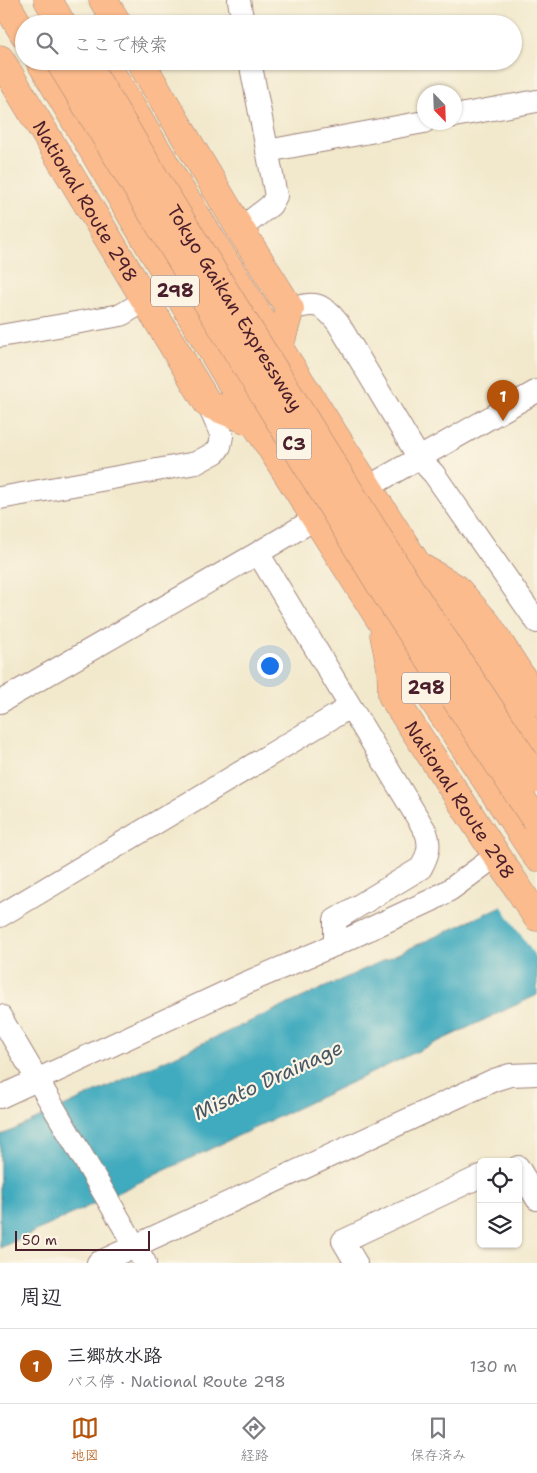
<!DOCTYPE html>
<html lang="ja">
<meta charset="utf-8">
<style>
:root{--surface:#fff;--page:#f2f2f3;--text:#2b2b33;--muted:#7c7c81;--line:#e1e1e2;--accent:#b45309}
body{margin:0;font-family:"Shantell Sans","Klee One",sans-serif;background:var(--page);color:var(--text)}
.controls{position:absolute;right:15px;bottom:15px;display:grid;overflow:hidden;border-radius:8px;box-shadow:0 1px 4px #0004}
.controls button{width:45px;height:45px;display:grid;place-items:center;padding:0;border:0;border-bottom:1px solid var(--line);background:var(--surface);color:var(--text);font:25px sans-serif}
.compass{position:absolute;left:417px;top:85px;width:45px;height:45px;border-radius:50%;background:var(--surface);box-shadow:0 1px 4px #0004;rotate:157deg}
.scale{position:absolute;left:15px;bottom:12px;width:135px;box-sizing:border-box;padding-left:5px;border:2px solid #4a1f2b;border-top:0;font-size:14px;line-height:18px;white-space:nowrap;color:#4a1f2b;-webkit-text-stroke:4px #fcf5e5;paint-order:stroke}
.you{position:absolute;left:269px;top:665px;width:18px;height:18px;margin:-12px;border:4px solid #fff;border-radius:50%;background:#1a73e8;box-shadow:0 0 0 8px #1a73e833}
.badge{display:grid;place-items:center;width:32px;height:32px;border-radius:50%;background:var(--accent);color:#fff;font-size:16px;font-weight:700}
.pin{position:absolute;translate:-50% -41px;filter:drop-shadow(0 1px 2px #0008)}
.pin::after{content:'';position:absolute;top:26px;width:18px;height:15px;background:inherit;clip-path:polygon(0 0,100% 0,50% 100%)}
.list{margin:0;padding:0;list-style:none}
h2{display:flex;justify-content:space-between;align-items:center;height:65px;margin:0;padding:0 20px;font-size:21px}
h2 small{font-size:16px;font-weight:400;color:var(--muted)}
.list li{display:grid;grid-template-columns:32px 1fr auto;gap:15px;align-items:center;box-sizing:border-box;height:75px;padding:0 20px;border-top:1px solid var(--line)}
.list b{display:block;font-size:19px;white-space:nowrap}
.list p{margin:0;font-size:16px;white-space:nowrap;color:var(--muted)}
.list em{font-size:16px;font-style:normal;color:var(--muted)}
.icon{flex:none;width:28px;height:28px;fill:none;stroke:currentColor;stroke-width:2;stroke-linecap:round;stroke-linejoin:round}
.map{position:relative;flex:none;width:537px;height:1263px;overflow:hidden}
.search{position:absolute;background:var(--surface);box-shadow:0 1px 4px #0004;left:15px;right:15px;top:15px;height:55px;display:flex;align-items:center;gap:12px;box-sizing:border-box;padding:0 18px;border-radius:28px;color:var(--muted);font-size:19px}
.sheet{height:140px;background:var(--surface)}
nav{display:flex;justify-content:space-around;align-items:center;box-sizing:border-box;height:70px;border-top:1px solid var(--line);background:var(--surface);font-size:14px;color:var(--muted)}
nav a{display:grid;justify-items:center;gap:2px}
nav .on{color:var(--accent)}
.map>svg:first-child{display:block}
.water{fill:#3faabe;stroke:#446474}
.pier{fill:#f2e9cd}
.lines{fill:none;stroke-linecap:round;stroke-linejoin:round}
.minor-casing{stroke:#9e847c;stroke-width:24}
.highway-casing{stroke:#9e847c;stroke-width:29}
.minor{stroke:#fff;stroke-width:22}
.highway{stroke:#fbbb8c;stroke-width:28}
.highway-bridge-casing{stroke:#9e847c;stroke-width:29;stroke-linecap:butt}
.highway-bridge{stroke:#fbbb8c;stroke-width:28}
.labels{text-anchor:middle;stroke-width:4.5;stroke-linejoin:round;paint-order:stroke}
.shield{fill:#fcf5e5;stroke:#7f5f63;stroke-width:1}
.shield-label{font-size:18px;font-weight:bold;fill:#4a1f2b}
.street-label{font-size:19px;fill:#4a1f2b;stroke:#fcf5e5}
.water-label{font-size:20px;font-style:italic;fill:#465766;stroke:#fcf5e5}
</style>
<div class="map">
<svg width="537" height="1263" viewBox="0 0 537 1263">
<rect width="100%" height="100%" fill="#fcf5e5"/>
<filter id="ink" filterUnits="userSpaceOnUse"><feTurbulence type="fractalNoise" baseFrequency=".02" numOctaves="2"/><feDisplacementMap in="SourceGraphic" scale="10" xChannelSelector="R" yChannelSelector="G"/><feConvolveMatrix kernelMatrix="1 2 1 2 8 2 1 2 1" color-interpolation-filters="sRGB"/></filter>
<filter id="wash" filterUnits="userSpaceOnUse"><feTurbulence type="fractalNoise" baseFrequency=".0096" numOctaves="4" result="noise"/><feDisplacementMap in="SourceGraphic" scale="20" xChannelSelector="R" yChannelSelector="G"/><feGaussianBlur stdDeviation="1.12" result="paint"/><feColorMatrix in="noise" values="0 0 0 0 0 0 0 0 0 0 0 0 0 0 0 0 0 1.4 0 .05"/><feComposite in="paint" operator="in"/></filter>
<g filter="url(#wash)">
<rect width="100%" height="100%" fill="#f2e9cd"/>
<path class="water" d="M537,890V995L0,1248V1136Z"/>
<path class="pier" d="M537,887V959L500,904Z"/>
</g>
<g filter="url(#ink)">
<g class="lines">
<g class="minor-casing">
<path id="minor" d="M239,0L243,24
M454,116L537,101
M267,151L424,122
M240,229L271,205L276,196L250,61
M290,309C314,302 322,302 338,323L419,458L434,474L537,622
M0,336L121,315L146,300
M0,498L196,463L216,452L220,446L222,436L208,404
M258,553L426,832C431,845 428,855 421,868L335,920V945
M0,702L258,553L368,487L537,391
M0,916L350,707
M0,1016L145,1263
M0,1097L248,982L335,945L432,900L451,889L497,855
M518,1167L537,1199
M98,1263L494,1080L510,1075L537,1074
M356,1263L343,1241L481,1176"/>
</g>
<g class="highway-casing">
<g id="highway">
<path d="M4,0L24,34"/>
<path d="M48,0L62,24"/>
<path d="M103,0L118,24"/>
<path id="s1" d="M0,59L208,404L255,423"/>
<path d="M40,61L255,423L381,621L537,857"/>
<path d="M104,61L178,186L279,348L417,564L537,743"/>
<path d="M140,61L240,229L290,309L279,348"/>
<path d="M422,568L456,588L488,625L537,701"/>
<path id="s2" d="M384,635L391,668L392,696L537,917"/>
</g>
</g>
<use href="#minor" class="minor"/>
<use href="#highway" class="highway"/>
<g class="highway-bridge-casing">
<g id="highway-bridge">
<path d="M59,61L386,594L537,822"/>
<path id="s3" d="M85,61L159,185L412,592L537,779"/>
</g>
</g>
<use href="#highway-bridge" class="highway-bridge"/>
</g>
</g>
<g class="labels">
<g class="shield">
<rect x="151" y="275.5" width="48" height="31" rx="4"/>
<rect x="276.5" y="428.5" width="35" height="31" rx="4"/>
<rect x="402" y="672.5" width="48" height="31" rx="4"/>
</g>
<g class="shield-label">
<text x="175" y="297">298</text>
<text x="294" y="450">C3</text>
<text x="426" y="694">298</text>
</g>
<g class="street-label">
<text dy="7" stroke="none"><textPath href="#s1" startOffset="166">National Route 298</textPath></text>
<text dy="7" stroke="none"><textPath href="#s3" startOffset="289">Tokyo Gaikan Expressway</textPath></text>
<text dy="7" stroke="none"><textPath href="#s2" startOffset="186">National Route 298</textPath></text>
</g>
<g class="water-label">
<text transform="translate(268 1080) rotate(-25)" y="7">Misato Drainage</text>
</g>
</g>
</svg>
<div class="controls">
<button><svg class="icon" aria-label="locate" viewBox="0 0 24 24"><circle cx="12" cy="12" r="6"/><path d="M12 2v4M12 18v4M2 12h4M18 12h4"/></svg></button>
<button><svg class="icon" aria-label="layers" viewBox="0 0 24 24"><path d="M12 4l9 5-9 5-9-5zM3 14l9 5 9-5"/></svg></button>
</div>
<svg class="compass" viewBox="-18 -18 36 36"><path d="M0-13l5 13h-10z" fill="#e53935"/><path d="M0 13l5-13h-10z" fill="#7c7c81"/></svg>
<div class="scale">50 m</div>
<div class="you"></div>
<div class="pin badge" style="left:503px;top:421px">1</div>
<div class="search"><svg class="icon" aria-label="search" viewBox="0 0 24 24"><circle cx="10" cy="10" r="6"/><path d="M15 15l6 6"/></svg>ここで検索</div>
</div>
<section class="sheet">
<h2>周辺<small></small></h2>
<ul class="list">
<li><span class="badge">1</span><div><b>三郷放水路</b><p>バス停 · National Route 298</p></div><em>130 m</em></li>
</ul>
</section>
<nav>
<a class="on"><svg class="icon" aria-label="map" viewBox="0 0 24 24"><path d="M3 6l6-2 6 2 6-2v14l-6 2-6-2-6 2zM9 4v14M15 6v14"/></svg>地図</a>
<a><svg class="icon" aria-label="directions" viewBox="0 0 24 24"><path d="M12 3l9 9-9 9-9-9zM9 14v-3h6M13 9l2 2-2 2"/></svg>経路</a>
<a><svg class="icon" aria-label="saved" viewBox="0 0 24 24"><path d="M7 4h10v16l-5-4-5 4z"/></svg>保存済み</a>
</nav>
